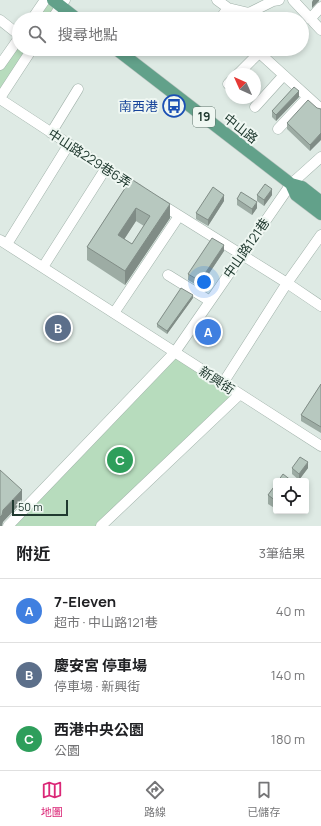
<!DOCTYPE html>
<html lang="zh-TW">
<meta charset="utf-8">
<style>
:root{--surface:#fff;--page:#f2f2f2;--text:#202124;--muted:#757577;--line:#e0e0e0;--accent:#db2777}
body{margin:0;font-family:Manrope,"Noto Sans TC",sans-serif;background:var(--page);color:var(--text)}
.controls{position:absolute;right:12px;bottom:12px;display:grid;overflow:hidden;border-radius:4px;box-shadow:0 2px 6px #0003}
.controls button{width:36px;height:36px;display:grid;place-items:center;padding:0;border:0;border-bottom:1px solid var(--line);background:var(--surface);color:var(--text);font:20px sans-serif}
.compass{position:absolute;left:225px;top:68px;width:36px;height:36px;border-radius:50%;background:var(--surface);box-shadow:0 2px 6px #0003;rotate:315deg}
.scale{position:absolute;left:12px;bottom:10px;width:56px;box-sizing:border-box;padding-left:4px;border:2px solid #203a30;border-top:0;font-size:11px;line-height:14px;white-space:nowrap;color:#203a30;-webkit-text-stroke:3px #eff7f2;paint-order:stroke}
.you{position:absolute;left:204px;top:282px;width:14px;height:14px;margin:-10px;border:3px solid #fff;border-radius:50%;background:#1a73e8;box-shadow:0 0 0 6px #1a73e833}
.badge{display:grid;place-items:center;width:26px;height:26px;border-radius:50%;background:var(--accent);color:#fff;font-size:13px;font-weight:700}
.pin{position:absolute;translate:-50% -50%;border:2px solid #fff;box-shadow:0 1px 4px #0006}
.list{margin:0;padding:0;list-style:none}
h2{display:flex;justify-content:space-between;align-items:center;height:52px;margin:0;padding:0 16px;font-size:17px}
h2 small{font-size:13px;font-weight:400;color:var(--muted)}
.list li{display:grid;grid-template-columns:26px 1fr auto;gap:12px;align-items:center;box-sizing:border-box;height:64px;padding:0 16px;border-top:1px solid var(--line)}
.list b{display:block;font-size:15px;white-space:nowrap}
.list p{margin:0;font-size:13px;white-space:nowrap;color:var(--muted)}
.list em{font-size:13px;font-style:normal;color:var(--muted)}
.icon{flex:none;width:22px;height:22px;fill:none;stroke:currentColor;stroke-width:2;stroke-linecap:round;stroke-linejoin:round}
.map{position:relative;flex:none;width:321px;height:526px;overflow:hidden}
.search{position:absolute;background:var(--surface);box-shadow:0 2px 6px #0003;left:12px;right:12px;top:12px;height:44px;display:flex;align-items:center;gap:10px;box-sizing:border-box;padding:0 14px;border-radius:22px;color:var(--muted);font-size:15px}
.sheet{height:244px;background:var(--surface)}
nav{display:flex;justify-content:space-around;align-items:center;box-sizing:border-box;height:56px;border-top:1px solid var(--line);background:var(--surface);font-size:11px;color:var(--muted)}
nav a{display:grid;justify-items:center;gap:2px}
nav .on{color:var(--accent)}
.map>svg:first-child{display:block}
.green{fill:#b7dcbd}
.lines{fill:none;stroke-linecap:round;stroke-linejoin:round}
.minor-casing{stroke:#a1b2aa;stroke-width:11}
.major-casing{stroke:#bcc4c1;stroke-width:13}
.minor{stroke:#fff;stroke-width:10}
.major{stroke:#62a18a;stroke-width:12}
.wall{fill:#9daca4;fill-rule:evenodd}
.shaded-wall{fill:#808c86}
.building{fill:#b7c8bf;stroke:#808c86;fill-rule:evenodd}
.labels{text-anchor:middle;stroke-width:4;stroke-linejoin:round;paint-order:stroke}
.shield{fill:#eff7f2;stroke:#5e736a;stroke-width:1}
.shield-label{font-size:12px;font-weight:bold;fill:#203a30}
.transit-label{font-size:13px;fill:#164399;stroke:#eff7f2;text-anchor:end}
.street-label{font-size:13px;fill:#203a30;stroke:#eff7f2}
</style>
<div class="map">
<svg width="321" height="526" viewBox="0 0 321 526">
<rect width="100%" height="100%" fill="#deeae4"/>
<path class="green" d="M45,0H65L52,19H32Z
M19,38V49H32L0,98V65Z
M175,352L240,394L100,526H8Z"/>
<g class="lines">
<g class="minor-casing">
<path id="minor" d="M217,0L228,8L249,13L273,1L279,0
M293,0L321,30
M32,19L45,0
M52,19L65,0
M220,19L228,8
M310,19L321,7
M0,20L19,35
M255,49L321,109
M0,65L19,38
M238,74L259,53
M228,84L231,81
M0,98L32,49
M0,99L139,190
M255,107L283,76
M278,129L307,98
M51,133L78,89
M159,203L287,283L321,306
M0,240L321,446
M7,244L69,144
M43,267L106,168
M168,275L210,301
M114,313L179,216
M223,383L287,283L321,235
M8,526L175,352L291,184L321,157
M101,526L240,394"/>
</g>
<g class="major-casing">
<path id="major" d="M53,0L77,19
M116,49L291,184L302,187L321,202
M291,184L296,195L321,214"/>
</g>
<use href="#minor" class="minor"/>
<use href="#major" class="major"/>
</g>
<path class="wall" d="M299,97L276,121L272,117V111Z
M317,108L310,151L287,129V123Z
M131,179L170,218L125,285L87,260V247ZM136,221L144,226L132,244L124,239Z
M257,195H272L264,206L257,201Z
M237,199L257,208L252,215L237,205Z
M224,201L208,226L196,219V213Z
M224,251L200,287L188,280V274Z
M193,298L167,334L157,327V324Z
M321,384V433L301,421V415Z
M292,468H308L299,480L292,474Z
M276,484V509L268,504V495Z"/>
<path class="shaded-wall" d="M313,0H319V1L312,8V2Z
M299,91V97L276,121V115Z
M321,133V140L310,151V145Z
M272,189V195L264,206V200Z
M224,195V201L208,226V220Z
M257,202V208L252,215V209Z
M170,204V218L125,285V271Z
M136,208V221L118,249V235Z
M224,245V251L200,287V281Z
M193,295V298L167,334V331Z
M308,462V468L299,480V474Z
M22,490V502L3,522L2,526H0V517L3,510Z"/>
<path class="building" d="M294,87L299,91L276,115L272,111Z
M308,100L317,108L321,109V133L310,145L287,123Z
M131,179L170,204L125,271L87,247ZM136,208L150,216L132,244L118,235Z
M265,184L272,189L264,200L257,195Z
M213,187L224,195L208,220L196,213Z
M241,192L257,202L252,209L237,199Z
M212,238L224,245L200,281L188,274Z
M181,288L193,295L167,331L157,324Z
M321,384V427L301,415Z
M300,457L308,462L299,474L292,468Z
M0,470L22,490L3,510L2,515L0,517Z
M283,474L292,481H278Z
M276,484V501L268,495Z"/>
<defs>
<g id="bus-ring" transform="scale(1.15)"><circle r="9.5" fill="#eff7f2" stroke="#1a4fb4" stroke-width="1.5"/><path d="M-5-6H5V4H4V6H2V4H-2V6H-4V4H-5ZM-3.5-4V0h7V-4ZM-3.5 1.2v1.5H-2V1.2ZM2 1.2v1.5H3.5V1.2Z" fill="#1a4fb4"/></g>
</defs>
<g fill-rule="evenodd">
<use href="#bus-ring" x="174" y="106"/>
</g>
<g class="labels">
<rect class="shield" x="193" y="107" width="22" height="20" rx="3"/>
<g class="shield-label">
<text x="204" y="121">19</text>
</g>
<g class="transit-label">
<text x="158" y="111">南西港</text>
</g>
<g class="street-label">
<text transform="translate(241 128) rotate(38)" y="5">中山路</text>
<text transform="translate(90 158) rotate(33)" y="5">中山路229巷6弄</text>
<text transform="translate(246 248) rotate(-55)" y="5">中山路121巷</text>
<text transform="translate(217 380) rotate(33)" y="5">新興街</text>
</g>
</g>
</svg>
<div class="controls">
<button><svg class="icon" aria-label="locate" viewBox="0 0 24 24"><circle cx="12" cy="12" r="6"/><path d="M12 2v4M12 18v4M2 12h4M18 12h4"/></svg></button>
</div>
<svg class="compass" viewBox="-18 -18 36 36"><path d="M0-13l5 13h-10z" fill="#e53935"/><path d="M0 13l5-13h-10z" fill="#757577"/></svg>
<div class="scale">50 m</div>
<div class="you"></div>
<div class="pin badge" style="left:208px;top:332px;background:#3f7fe0">A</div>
<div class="pin badge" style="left:58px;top:328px;background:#5c6f8a">B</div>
<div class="pin badge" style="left:120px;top:460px;background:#2e9e5b">C</div>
<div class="search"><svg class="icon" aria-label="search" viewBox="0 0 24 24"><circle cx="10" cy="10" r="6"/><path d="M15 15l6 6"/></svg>搜尋地點</div>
</div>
<section class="sheet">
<h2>附近<small>3筆結果</small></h2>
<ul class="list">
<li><span class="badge" style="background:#3f7fe0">A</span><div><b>7-Eleven</b><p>超市 · 中山路121巷</p></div><em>40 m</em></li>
<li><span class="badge" style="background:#5c6f8a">B</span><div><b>慶安宮 停車場</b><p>停車場 · 新興街</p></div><em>140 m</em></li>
<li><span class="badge" style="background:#2e9e5b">C</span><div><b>西港中央公園</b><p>公園</p></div><em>180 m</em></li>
</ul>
</section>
<nav>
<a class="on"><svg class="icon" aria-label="map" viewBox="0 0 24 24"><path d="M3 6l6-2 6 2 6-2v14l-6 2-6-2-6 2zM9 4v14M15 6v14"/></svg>地圖</a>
<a><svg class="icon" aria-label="directions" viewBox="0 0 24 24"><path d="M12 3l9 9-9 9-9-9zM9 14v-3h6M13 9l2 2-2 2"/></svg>路線</a>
<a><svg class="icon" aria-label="saved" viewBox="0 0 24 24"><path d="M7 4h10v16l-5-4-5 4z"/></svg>已儲存</a>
</nav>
